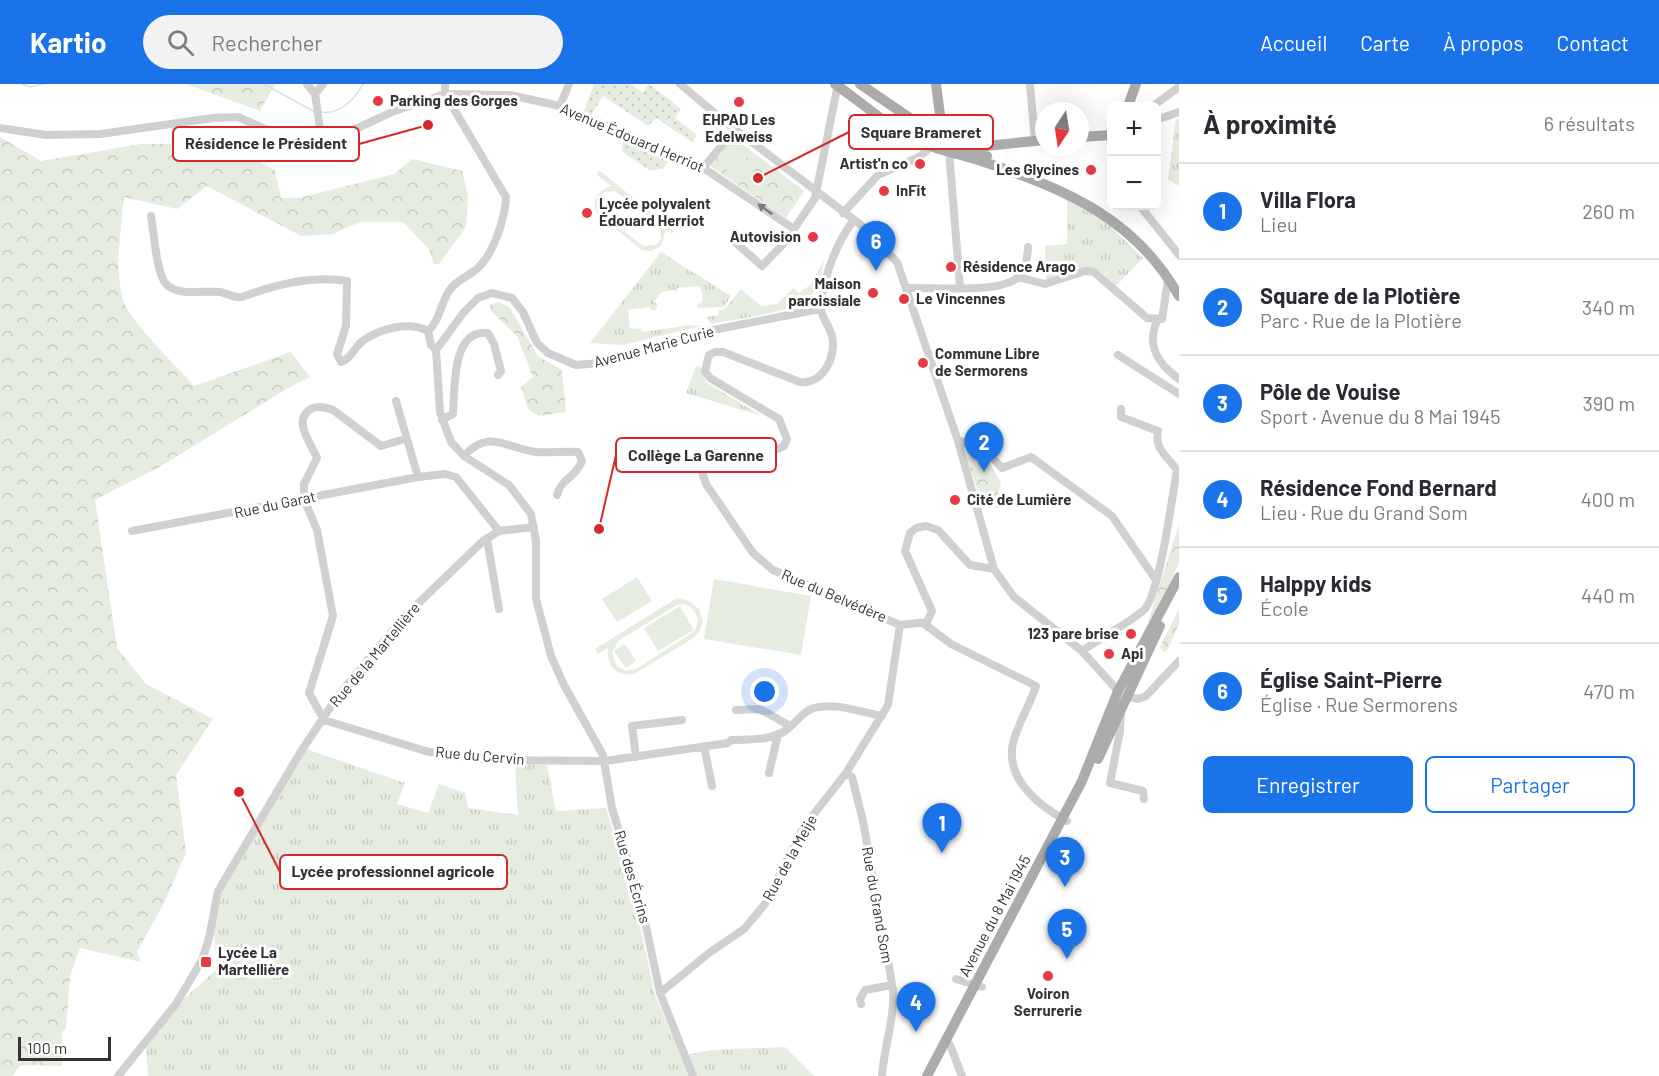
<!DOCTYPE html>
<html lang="fr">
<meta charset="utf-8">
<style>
:root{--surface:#fff;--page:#f2f2f3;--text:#2b2b33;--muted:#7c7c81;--line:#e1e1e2;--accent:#1a73e8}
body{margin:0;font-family:Barlow,sans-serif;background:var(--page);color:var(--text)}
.controls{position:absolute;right:18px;top:18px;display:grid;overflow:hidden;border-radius:9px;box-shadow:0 6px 24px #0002}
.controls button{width:54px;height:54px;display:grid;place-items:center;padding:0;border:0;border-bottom:2px solid var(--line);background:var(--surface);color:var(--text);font:30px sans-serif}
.compass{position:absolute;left:1035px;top:18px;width:54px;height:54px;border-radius:50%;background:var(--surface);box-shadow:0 6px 24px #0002;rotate:192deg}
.scale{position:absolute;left:18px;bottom:15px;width:93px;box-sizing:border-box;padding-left:6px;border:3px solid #333;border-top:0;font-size:16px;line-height:21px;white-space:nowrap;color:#333;-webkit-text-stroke:4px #fff;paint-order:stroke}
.you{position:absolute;left:765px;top:608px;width:21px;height:21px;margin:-15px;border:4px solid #fff;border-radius:50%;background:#1a73e8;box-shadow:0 0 0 9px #1a73e833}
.badge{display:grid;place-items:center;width:39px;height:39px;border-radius:50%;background:var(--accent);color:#fff;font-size:20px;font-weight:700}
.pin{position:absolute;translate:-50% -50px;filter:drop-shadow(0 2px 3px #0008)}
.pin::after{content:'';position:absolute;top:32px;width:21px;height:18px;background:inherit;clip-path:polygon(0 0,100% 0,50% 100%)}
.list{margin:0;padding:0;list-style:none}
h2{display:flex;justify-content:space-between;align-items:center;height:78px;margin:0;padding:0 24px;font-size:26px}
h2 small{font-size:20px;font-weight:400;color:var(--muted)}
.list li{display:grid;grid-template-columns:39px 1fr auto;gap:18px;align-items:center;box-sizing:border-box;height:96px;padding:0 24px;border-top:2px solid var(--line)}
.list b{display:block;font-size:22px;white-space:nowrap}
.list p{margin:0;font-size:20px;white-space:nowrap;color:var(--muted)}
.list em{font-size:20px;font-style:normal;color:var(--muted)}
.actions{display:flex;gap:12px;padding:18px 24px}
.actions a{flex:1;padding:14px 0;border:2px solid var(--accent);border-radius:9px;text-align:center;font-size:21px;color:var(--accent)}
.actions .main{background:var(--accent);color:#fff}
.icon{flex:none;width:33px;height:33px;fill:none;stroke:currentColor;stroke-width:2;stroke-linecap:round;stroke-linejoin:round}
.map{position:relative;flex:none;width:1179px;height:992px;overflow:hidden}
header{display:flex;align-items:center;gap:36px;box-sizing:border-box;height:84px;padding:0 30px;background:var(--accent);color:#fff}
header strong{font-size:28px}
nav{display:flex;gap:33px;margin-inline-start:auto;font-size:21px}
.search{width:420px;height:54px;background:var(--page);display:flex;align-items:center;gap:15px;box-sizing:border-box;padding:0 21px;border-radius:33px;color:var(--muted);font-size:22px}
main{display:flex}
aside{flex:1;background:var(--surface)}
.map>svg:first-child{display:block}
.grass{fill:url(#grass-tufts)}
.forest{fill:url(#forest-crowns)}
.garden{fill:url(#garden-dots)}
.pitch{fill:#e6ecdf;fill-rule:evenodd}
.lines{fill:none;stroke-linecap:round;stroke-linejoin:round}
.stream{stroke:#cfe2ee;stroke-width:1.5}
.minor{stroke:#d0d0d0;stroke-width:8}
.major{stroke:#ababab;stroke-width:10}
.oneway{fill:#7a7a7a}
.poi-dot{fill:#e63946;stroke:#fff;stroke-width:2}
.labels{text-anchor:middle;stroke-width:6;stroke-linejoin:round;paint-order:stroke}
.poi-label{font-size:15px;font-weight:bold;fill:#333;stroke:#fff;text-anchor:start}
.street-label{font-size:15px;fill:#333;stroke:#fff}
.leader{fill:none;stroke:#d62828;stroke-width:2}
.callout-dot{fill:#d62828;stroke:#fff;stroke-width:2}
.callout{fill:#fff;stroke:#d62828;stroke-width:2}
.callout-label{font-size:16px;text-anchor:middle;font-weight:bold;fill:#333}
</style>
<header>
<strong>Kartio</strong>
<div class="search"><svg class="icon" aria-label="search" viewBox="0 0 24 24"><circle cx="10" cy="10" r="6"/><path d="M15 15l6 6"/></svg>Rechercher</div>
<nav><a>Accueil</a><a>Carte</a><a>À propos</a><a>Contact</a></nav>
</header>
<main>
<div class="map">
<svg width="1179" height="992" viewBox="0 0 1179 992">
<defs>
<pattern id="grass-tufts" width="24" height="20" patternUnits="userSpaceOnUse" patternTransform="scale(1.5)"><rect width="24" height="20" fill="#e6ecdf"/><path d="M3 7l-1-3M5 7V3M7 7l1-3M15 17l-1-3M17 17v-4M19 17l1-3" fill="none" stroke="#c6cbc0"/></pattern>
<pattern id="forest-crowns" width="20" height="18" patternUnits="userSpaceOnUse" patternTransform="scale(1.5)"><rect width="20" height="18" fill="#e6ecdf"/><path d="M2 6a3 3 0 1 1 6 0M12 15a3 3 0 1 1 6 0" fill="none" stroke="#c6cbc0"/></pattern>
<pattern id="garden-dots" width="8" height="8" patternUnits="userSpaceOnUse" patternTransform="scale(1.5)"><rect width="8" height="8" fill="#e6ecdf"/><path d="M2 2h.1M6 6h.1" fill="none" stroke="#c6cbc0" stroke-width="1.8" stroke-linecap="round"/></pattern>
</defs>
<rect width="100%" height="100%" fill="#fff"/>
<path class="grass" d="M1176,35H1179V102L1168,96Z
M1067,114L1110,142L1143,174L1116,202L1101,188L1046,198L1045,162L1067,160Z
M661,168L731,212L724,223L698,224L697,220L701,219L703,215L700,202L677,204L676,209L674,206L662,208L654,217L657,221L656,226H651L650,223L628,226L630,244L641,245L642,248L691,241L701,242L623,261L590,259Z
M824,176C822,186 822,198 815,207C799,230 738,234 711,240L706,233L719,231L718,227L725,225L741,205L761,222L777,220L793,204L799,209L810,201Z
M696,282H700L706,298L762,332L686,309Z
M306,665L405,699L397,720L428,729L439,700L465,709L468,724L518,731L515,680L547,681L556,727L606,724L636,823L655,911L681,972L711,966L785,963L814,992H148L146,964L185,914L217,885L214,848L223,804Z"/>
<path class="forest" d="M186,0H275L260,27Z
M0,53L41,77L141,60H225L275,86L281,114H299L394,90L412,75L462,87L468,112L466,143L439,180H434L429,165L403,138H360L333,150L301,152L207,102L177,125L124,113C121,146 114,183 123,216C129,236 178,284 194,302L291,268L310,293L288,304L161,382L95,416L117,564L146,600L213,635L176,691L186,769L165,817L137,868L141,878L80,864L70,892L66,944L62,948V982L21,981L12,992H0Z
M733,53L804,107L786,134L710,82Z
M499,218L510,224L538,272L562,286L566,328L539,332L529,326L521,303L533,293L517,252L491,227L490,221Z
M983,369L1001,398L998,412L1003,420L1000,424L984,423L982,420L967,374Z
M1179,440V479L1151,539L1148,538Z
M1179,525V540L1167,567L1163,568L1160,563Z"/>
<path class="garden" d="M594,0H631L643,9L649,0L681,25L675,34L697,51L692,58L656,34L648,42L603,12L591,31L584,27Z
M622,57L669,76L663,85L649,86L623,68Z"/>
<path class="pitch" d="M735,58L750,70L734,91L717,79Z
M599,86L674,147L672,150L666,146L661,162L651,167L642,166L597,130C591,117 598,106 611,102L597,91ZM615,107L660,141L661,155L656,161L643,162L601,130L598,116L604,108Z
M637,493L652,517L617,538L602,515Z
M714,495L811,512L801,571L704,555Z
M677,514L689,517L699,525L703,538L700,546L695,553L634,590C616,593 606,581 608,564L598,570L595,565ZM684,520C698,525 702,538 692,549L636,585L626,587L617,582L612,569L618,557L677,521Z
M680,522L694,546L658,567L644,544Z
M625,560L636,577L626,584L614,567Z"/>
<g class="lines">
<path class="stream" d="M22,0L30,3L43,0
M264,0L313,27
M320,28C340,31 354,16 363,0"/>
<path class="minor" d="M307,0L315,10L323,0
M445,0V10
M680,0L723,36L861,141L897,178L958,357L994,485L1014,513L1082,567L1118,607
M1030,0L1035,57
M315,10L321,51
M560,22L569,0
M1153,22L1179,3
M1156,36L1179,28
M0,44L46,51L100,50L213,34L238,33L272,48L295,54L349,48L392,28L445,10L510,11L560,22L699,81L794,145L815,114L838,0
M949,67L960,203
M704,83L735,45
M1140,122L1179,171
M843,129L878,91L919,73L932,62
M151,132C154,148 156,188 166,200C178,213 204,206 220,208C226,209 236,215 242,213C274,201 312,191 347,197L346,242L337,270L341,278C353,274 354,262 364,256C382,244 409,237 428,247
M853,137C836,160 825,190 821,218C819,232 829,240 832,252C837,272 823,301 800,298L723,268H715L709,271L705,287L710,294L779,335L787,355L784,362L778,365L705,363L698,376L706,400L753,469L773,486L900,541L927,538L932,527L905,467L910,449L916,444L926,442L938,446L970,481L994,485
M735,158L762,182L789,154L794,145
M1018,193L1045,200L1085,187L1094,188L1147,234L1162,235L1168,196
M908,204C932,203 1002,210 1018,193C1027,184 1027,174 1028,163
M1157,237C1146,262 1158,280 1179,295
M436,266L431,261L428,247C440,236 440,221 449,207C455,197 465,194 474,187C493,174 505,134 506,113L445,10
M1118,271L1179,310
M396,317L418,393
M442,336L453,330C455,305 451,245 488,249L494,260L501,287L498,291
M405,355L381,362L333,326C325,323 316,321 309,326C293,338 312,361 317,374L304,400V415L317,446L333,532L309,609L324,636L429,668L491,676L605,677L728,659L731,656C749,655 769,657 785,647C796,640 801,628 814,624C835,618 861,628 882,632
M958,357L980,361L1002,384L1031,373L1112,432L1156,496
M464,372C489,344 505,364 536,368C550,369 564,367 578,368L582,377C575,395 562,393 557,411
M132,447L418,393L445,390L456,393L499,447
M487,455L499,525
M923,539L951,560L1036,602C1030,621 1018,639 1013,659C1005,695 1039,722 1067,737
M1082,567C1099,555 1130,538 1144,526C1160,510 1172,412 1177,386C1168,373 1154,365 1158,347L1121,333V325
M1129,613L1138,615L1146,612L1179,577
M736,626L760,625L790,642
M1121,627L1120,647L1110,699L1143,707L1144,715
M704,662L712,702
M636,673L632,642L682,636
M769,689L778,650
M846,689L852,693L863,737L893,905C895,935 884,962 882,992
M956,895L982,903
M660,909L709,869L744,845L765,820L803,744L846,689L888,621L900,541
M861,920L860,915L865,906L892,901
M945,958L950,961L962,992
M118,992L176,920L202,876L209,854L218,807L300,669L337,613L402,535L483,457L499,447L534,443
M693,992L660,909L642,823L612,724L603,671L564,601L551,572L536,515V457L531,430L509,401L464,372L451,358L440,328L436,266L464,228L478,214L492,209L512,214L523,228L537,259L548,269L576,281L602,279L708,247L820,225"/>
<path class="major" d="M835,0C863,19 890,45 922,59C942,67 964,71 984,78C1065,105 1135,134 1179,212
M860,0L929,47L987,72
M1128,22L1136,0
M1080,53L1112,51
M934,56L941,39L936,0
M978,69L986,62L1044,56
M1098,675L1160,542
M927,992L1082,697L1118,607L1179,493"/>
</g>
<defs><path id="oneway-solid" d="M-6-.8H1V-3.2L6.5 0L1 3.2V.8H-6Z" transform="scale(1.5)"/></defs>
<use class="oneway" href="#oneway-solid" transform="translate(765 125) rotate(-145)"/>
<g class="poi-dot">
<circle cx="378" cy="17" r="6"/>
<circle cx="739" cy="18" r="6"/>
<circle cx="920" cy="80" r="6"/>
<circle cx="1091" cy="86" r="6"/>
<circle cx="884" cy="107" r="6"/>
<circle cx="587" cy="129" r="6"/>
<circle cx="813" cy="153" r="6"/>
<circle cx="951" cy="183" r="6"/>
<circle cx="873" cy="209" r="6"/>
<circle cx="904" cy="215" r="6"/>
<circle cx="923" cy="279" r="6"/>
<circle cx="955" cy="416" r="6"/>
<circle cx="1131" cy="550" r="6"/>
<circle cx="1109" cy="570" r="6"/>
<rect x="200" y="872" width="12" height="12" rx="3"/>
<circle cx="1048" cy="892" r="6"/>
</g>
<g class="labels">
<g class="poi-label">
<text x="390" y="22">Parking des Gorges</text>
<text x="739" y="41" text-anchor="middle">EHPAD Les<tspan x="739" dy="17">Edelweiss</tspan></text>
<text x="908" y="85" text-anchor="end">Artist'n co</text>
<text x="1079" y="91" text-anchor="end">Les Glycines</text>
<text x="896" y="112">InFit</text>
<text x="599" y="125">Lycée polyvalent<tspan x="599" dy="17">Édouard Herriot</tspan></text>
<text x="801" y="158" text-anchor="end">Autovision</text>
<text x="963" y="188">Résidence Arago</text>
<text x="861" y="205" text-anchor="end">Maison<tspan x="861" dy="17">paroissiale</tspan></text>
<text x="916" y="220">Le Vincennes</text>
<text x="935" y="275">Commune Libre<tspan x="935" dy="17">de Sermorens</tspan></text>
<text x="967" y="421">Cité de Lumière</text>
<text x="1119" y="555" text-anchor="end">123 pare brise</text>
<text x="1121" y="575">Api</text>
<text x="218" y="874">Lycée La<tspan x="218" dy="17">Martellière</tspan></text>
<text x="1048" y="915" text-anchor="middle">Voiron<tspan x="1048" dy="17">Serrurerie</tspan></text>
</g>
<g class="street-label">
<text transform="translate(632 54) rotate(23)" y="5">Avenue Édouard Herriot</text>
<text transform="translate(654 263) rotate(-15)" y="5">Avenue Marie Curie</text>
<text transform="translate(275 421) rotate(-12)" y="5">Rue du Garat</text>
<text transform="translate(834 512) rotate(23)" y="5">Rue du Belvédère</text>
<text transform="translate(375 571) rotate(-50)" y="5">Rue de la Martellière</text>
<text transform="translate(480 672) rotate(5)" y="5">Rue du Cervin</text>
<text transform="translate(790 774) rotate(-61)" y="5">Rue de la Meije</text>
<text transform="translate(632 793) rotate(74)" y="5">Rue des Écrins</text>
<text transform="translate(877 821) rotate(80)" y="5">Rue du Grand Som</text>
<text transform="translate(995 832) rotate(-62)" y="5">Avenue du 8 Mai 1945</text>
</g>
</g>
<path class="leader" d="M758 94L849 48M428 41L359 60M599 445L616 371M239 708L280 788"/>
<g class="callout-dot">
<circle cx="758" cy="94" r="6"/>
<circle cx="428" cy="41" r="6"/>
<circle cx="599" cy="445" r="6"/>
<circle cx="239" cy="708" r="6"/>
</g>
<g class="callout">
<rect x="849" y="31" width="144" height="34" rx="6"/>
<rect x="173" y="43" width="186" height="34" rx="6"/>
<rect x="616" y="354" width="160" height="34" rx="6"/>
<rect x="280" y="771" width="227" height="34" rx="6"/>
</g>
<g class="callout-label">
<text x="921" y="54">Square Brameret</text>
<text x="266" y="65">Résidence le Président</text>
<text x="696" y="377">Collège La Garenne</text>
<text x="393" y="793">Lycée professionnel agricole</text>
</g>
</svg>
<div class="controls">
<button>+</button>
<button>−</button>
</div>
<svg class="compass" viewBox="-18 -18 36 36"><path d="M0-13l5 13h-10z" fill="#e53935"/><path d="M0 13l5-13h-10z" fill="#7c7c81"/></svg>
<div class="scale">100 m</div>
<div class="you"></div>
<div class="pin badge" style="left:942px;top:769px">1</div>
<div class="pin badge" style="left:984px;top:388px">2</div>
<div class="pin badge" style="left:1065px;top:803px">3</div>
<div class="pin badge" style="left:916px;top:948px">4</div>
<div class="pin badge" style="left:1067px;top:875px">5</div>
<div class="pin badge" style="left:876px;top:187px">6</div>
</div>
<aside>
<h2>À proximité<small>6 résultats</small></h2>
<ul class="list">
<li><span class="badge">1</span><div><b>Villa Flora</b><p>Lieu</p></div><em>260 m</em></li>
<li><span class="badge">2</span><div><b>Square de la Plotière</b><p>Parc · Rue de la Plotière</p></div><em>340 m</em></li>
<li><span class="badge">3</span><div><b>Pôle de Vouise</b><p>Sport · Avenue du 8 Mai 1945</p></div><em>390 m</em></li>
<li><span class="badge">4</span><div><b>Résidence Fond Bernard</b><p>Lieu · Rue du Grand Som</p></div><em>400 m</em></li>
<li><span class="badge">5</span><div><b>Halppy kids</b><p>École</p></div><em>440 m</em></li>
<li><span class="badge">6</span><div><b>Église Saint-Pierre</b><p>Église · Rue Sermorens</p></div><em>470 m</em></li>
</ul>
<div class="actions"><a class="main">Enregistrer</a><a>Partager</a></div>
</aside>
</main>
